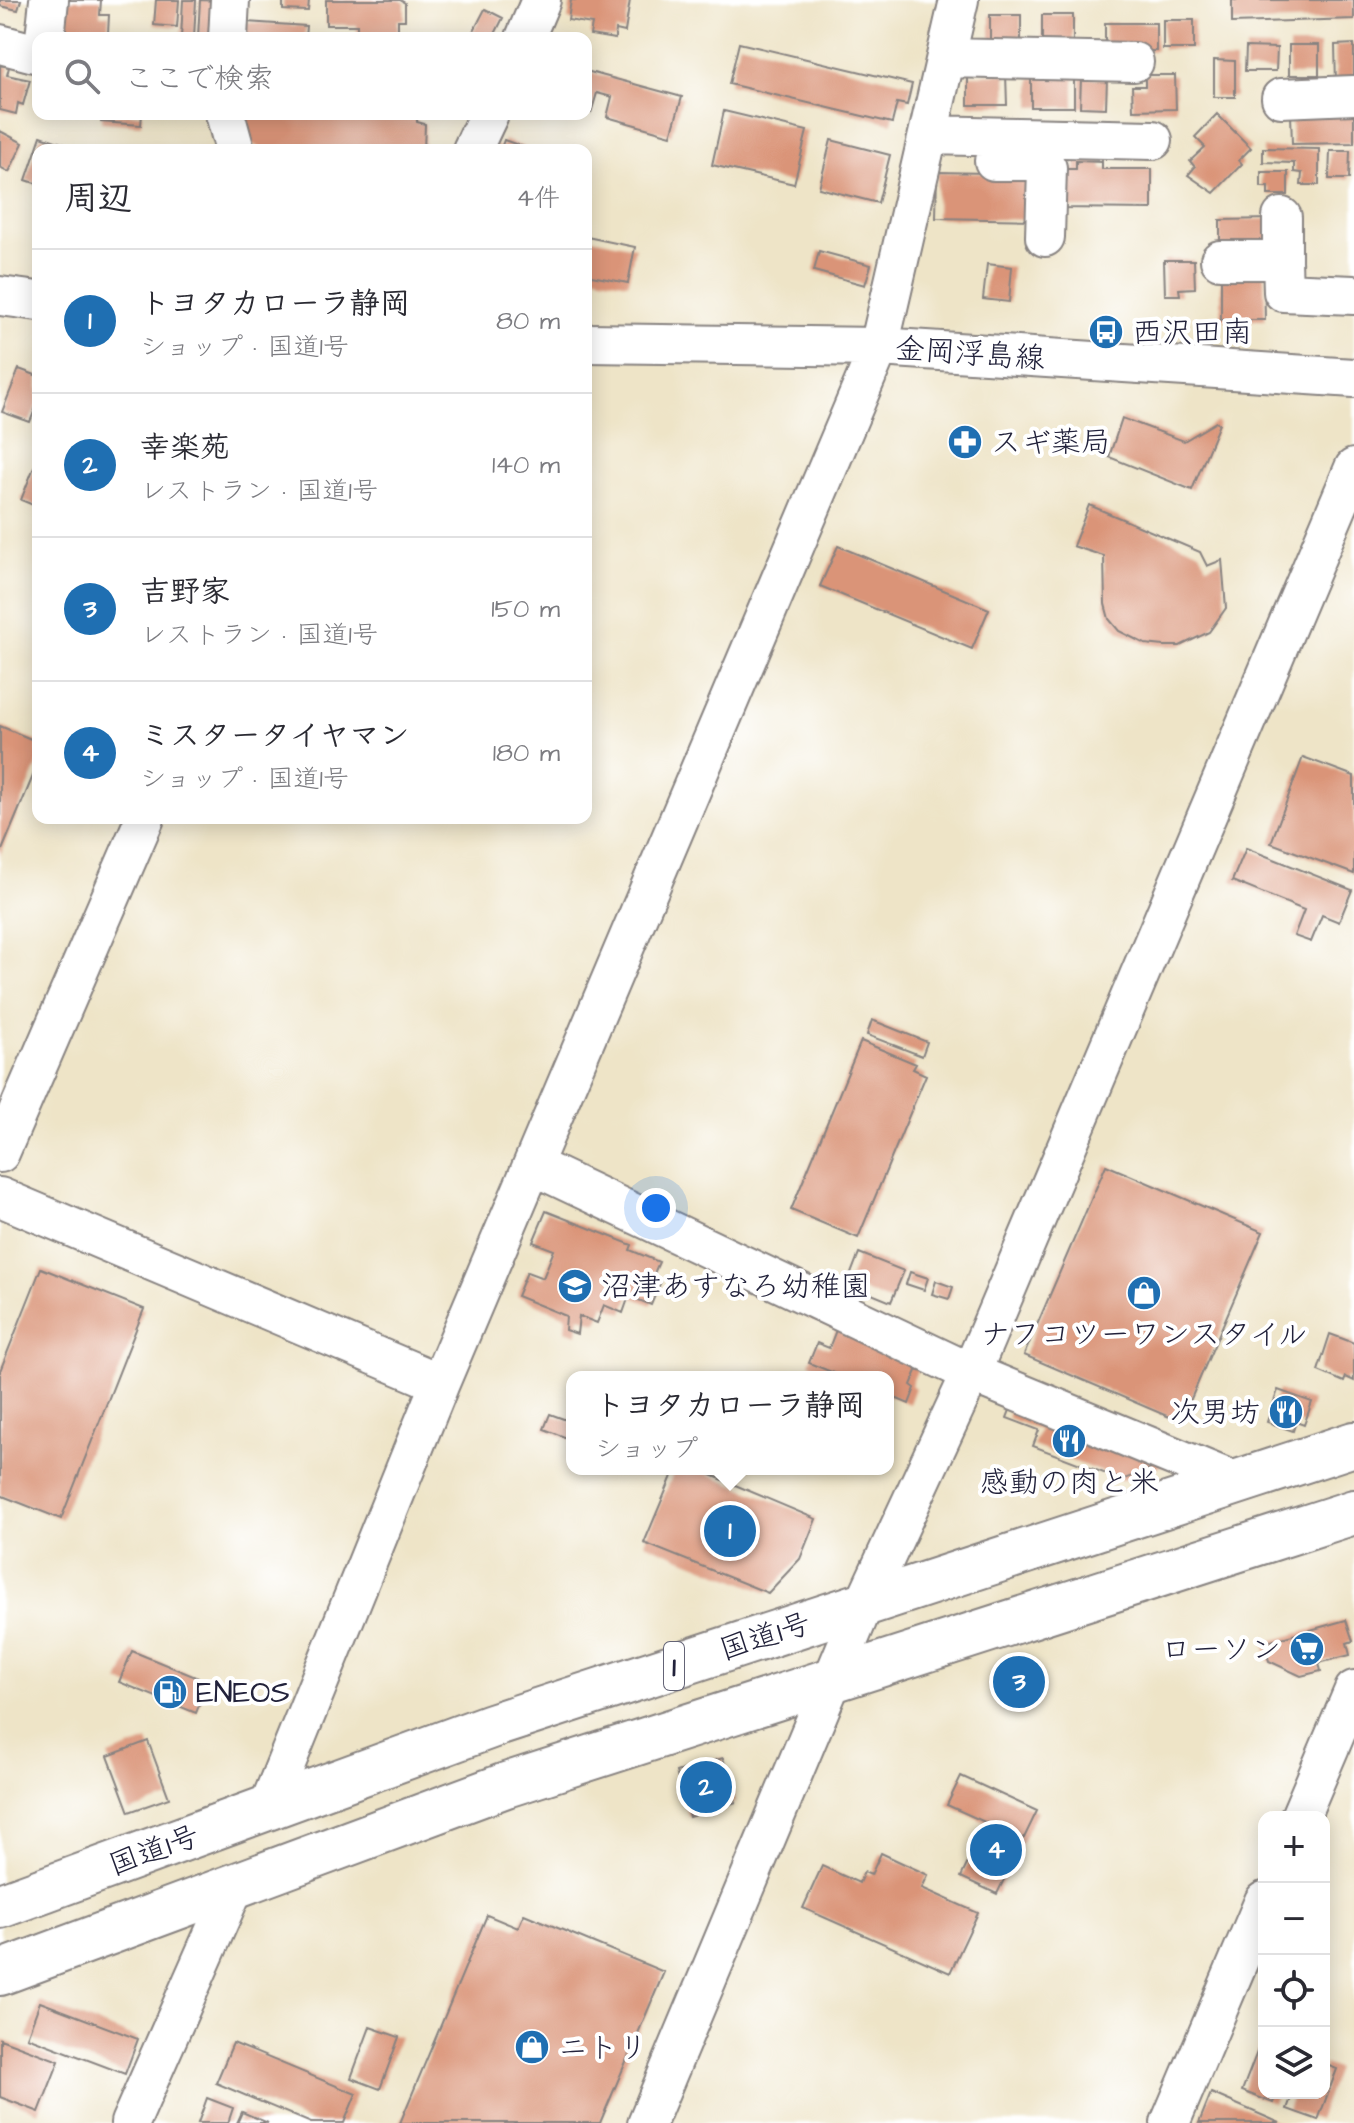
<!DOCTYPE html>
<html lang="ja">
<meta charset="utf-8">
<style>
:root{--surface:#fff;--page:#f2f2f3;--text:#2b2b33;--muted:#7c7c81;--line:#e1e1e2;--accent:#1f6fb2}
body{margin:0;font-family:"Architects Daughter","Klee One",sans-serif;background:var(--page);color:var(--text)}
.controls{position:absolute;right:24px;bottom:24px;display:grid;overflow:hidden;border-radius:16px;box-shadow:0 4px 20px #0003}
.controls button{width:72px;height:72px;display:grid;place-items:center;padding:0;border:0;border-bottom:2px solid var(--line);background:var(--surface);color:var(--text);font:40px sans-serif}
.you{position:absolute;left:656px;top:1208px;width:28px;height:28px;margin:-20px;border:6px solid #fff;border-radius:50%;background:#1a73e8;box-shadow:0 0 0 12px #1a73e833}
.badge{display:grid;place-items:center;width:52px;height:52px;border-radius:50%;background:var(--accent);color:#fff;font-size:26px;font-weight:700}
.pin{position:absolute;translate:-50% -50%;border:4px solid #fff;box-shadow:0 2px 8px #0006}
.popup{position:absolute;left:566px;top:1371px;width:328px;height:104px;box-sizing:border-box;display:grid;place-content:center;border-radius:16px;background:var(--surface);filter:drop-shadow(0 2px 6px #0005);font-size:26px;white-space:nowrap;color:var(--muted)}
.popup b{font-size:30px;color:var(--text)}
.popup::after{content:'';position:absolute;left:50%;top:100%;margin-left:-16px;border:16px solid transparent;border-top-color:var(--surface)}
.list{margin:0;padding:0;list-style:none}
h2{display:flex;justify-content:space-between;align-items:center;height:104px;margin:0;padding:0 32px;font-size:34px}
h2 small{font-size:26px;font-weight:400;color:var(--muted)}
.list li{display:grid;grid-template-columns:52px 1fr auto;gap:24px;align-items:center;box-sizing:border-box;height:144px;padding:0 32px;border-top:2px solid var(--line)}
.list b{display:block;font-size:30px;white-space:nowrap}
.list p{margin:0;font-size:26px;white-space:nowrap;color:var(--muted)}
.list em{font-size:26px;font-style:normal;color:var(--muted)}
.icon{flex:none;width:44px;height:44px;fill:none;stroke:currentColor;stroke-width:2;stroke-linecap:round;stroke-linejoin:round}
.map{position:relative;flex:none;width:1354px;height:2123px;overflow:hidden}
.search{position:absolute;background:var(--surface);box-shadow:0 4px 20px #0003;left:32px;top:32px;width:560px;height:88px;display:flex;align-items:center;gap:20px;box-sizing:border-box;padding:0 28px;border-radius:16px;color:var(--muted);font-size:30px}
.panel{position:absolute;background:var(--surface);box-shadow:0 4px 20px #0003;left:32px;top:144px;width:560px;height:680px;border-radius:16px}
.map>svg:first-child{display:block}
.building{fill:#da9478}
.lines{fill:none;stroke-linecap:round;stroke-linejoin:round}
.minor-casing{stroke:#888381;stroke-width:42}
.highway-casing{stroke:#888381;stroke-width:48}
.minor{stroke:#fff;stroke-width:38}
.highway{stroke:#fff;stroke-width:44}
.labels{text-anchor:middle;stroke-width:8;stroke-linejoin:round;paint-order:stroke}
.shield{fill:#fff;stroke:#646476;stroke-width:2}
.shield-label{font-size:28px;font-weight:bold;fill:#22223b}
.poi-label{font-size:30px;fill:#22223b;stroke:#fff;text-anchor:start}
.street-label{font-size:30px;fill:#22223b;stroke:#fff}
</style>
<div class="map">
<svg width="1354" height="2123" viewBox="0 0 1354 2123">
<rect width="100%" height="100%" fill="#fff"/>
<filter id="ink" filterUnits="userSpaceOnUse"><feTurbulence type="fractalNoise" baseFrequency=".0125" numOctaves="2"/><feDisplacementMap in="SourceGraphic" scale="16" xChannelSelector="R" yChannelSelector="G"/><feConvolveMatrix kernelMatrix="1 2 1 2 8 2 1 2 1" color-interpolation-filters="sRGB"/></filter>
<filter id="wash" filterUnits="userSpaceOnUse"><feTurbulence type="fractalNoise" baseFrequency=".006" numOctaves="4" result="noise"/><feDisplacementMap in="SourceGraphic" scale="32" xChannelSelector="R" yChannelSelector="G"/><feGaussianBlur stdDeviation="1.8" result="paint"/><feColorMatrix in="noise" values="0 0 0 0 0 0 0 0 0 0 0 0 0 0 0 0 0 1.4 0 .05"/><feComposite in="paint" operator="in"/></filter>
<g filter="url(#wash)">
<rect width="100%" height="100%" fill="#eee4c7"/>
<g id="blocks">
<path class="building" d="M0,0H21L18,10L0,6Z
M65,0H101L100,15H109L108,34L129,38H62Z
M156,0H179L177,27L154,25Z
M183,0H196L194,38H181Z
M200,0L216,1L214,38L198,37Z
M283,0H309L308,11L283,10Z
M326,0H400L405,3V20H398V33L357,37V25H326Z
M571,0H630L625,32L616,30L615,39L590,35L592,24L568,20Z
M1232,0H1354V19L1232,23Z
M485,9L503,18L493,38H470Z
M990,15H1021V45H990Z
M1042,15H1073V45H1042Z
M1163,20H1194V49H1163Z
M246,22L306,26L305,38H245Z
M1105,23H1156V51H1105Z
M739,43L912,84L907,105L897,103L892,123L729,84Z
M1354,44V77L1336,84L1335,45Z
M1289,45H1319V75H1289Z
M1246,47L1277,48L1276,71H1245Z
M1214,60L1235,61V97H1214Z
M0,65L9,67L7,75L30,80L23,105L18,103L16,114L0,110Z
M586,71L682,97L671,135L607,117L612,97L597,93L591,113L586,112Z
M1006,74L1007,105H968V75Z
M1145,75H1175L1176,109L1133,110L1132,86H1145Z
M1074,77V107H1031V78Z
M1081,78H1107L1106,108L1080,107Z
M724,111L807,131L794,184L712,165Z
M1354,113V143L1292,144L1291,114Z
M102,114H142L141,125L101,122Z
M242,114H417V122L425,124L424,150H263L241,138Z
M1217,114L1251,148L1239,160L1242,164L1214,193L1188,175L1195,167L1190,161L1205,147L1195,137Z
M0,131L23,143L9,172L0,167Z
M41,136L79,149L38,150V184L26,180Z
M504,140L532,150H493L495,145L501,148Z
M831,140L890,155L878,203L819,188Z
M1263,148L1319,149V185H1301L1302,173L1294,172V163L1263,162Z
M1330,151H1350L1349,179H1329Z
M1076,161L1102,162V169H1152V209L1059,208V169H1076Z
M937,172L1035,174L1034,220L936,218Z
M1261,172H1288V195H1268V187H1261Z
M1269,219L1270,252L1220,249V220Z
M587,237L635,247L628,283L586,275Z
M819,251L871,265L865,285L814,271Z
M1164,260H1194L1195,288L1179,289L1180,295H1165Z
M987,264L1012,267L1009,302L983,299Z
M1221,270H1264L1265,320H1221Z
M19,369L38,376V402L30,422L2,412Z
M1122,418L1184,441L1216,422L1219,424L1192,490L1109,457Z
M34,467L38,468V507L21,500Z
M1089,505L1200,552L1207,566L1222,560L1226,608L1209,632L1180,646H1164L1145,644L1119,631L1109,619L1105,604L1104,556L1073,546Z
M838,546L989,609L972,649L820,586Z
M0,726L38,742V764L0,855Z
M1303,757L1354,776V874L1271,843Z
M1246,848L1352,890L1339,922L1322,915L1311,942L1294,936L1304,910L1232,881Z
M872,1020L927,1042L922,1056L867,1035Z
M861,1041L916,1064L913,1069L926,1075L858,1238L791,1210Z
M1106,1165L1263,1232L1181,1422L1024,1355Z
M546,1211L632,1245L630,1250L659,1262L652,1278L661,1281L651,1305L629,1296L623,1313L604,1305L597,1323L579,1316L577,1334L565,1330L566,1316L517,1296L527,1272L543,1278L554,1250L533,1242Z
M859,1253L904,1271L891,1302L847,1284Z
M41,1268L144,1309L61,1519L0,1495V1371Z
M910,1272L928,1278L924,1290L906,1284Z
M936,1281L953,1287L949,1299L932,1294Z
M813,1306L925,1352L911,1385L915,1388L909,1404L888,1395V1377H844L809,1363L817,1343L829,1348L836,1330L808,1318Z
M1330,1334L1354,1343V1381L1346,1377L1344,1382L1318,1371Z
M1278,1390L1312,1402L1304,1425L1296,1422L1293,1431L1267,1422Z
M1014,1400L1173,1461L1122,1480L1033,1446L1039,1430L1007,1418Z
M550,1414L572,1422V1440L544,1429Z
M675,1469H697L816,1519L800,1559L768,1593L644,1543Z
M1346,1620L1353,1641L1347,1643L1350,1655L1319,1663L1321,1671L1301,1676L1269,1661L1264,1643Z
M132,1651L208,1682L196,1713L119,1682Z
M1028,1657L1042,1696L1010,1707L996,1669Z
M148,1741L169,1798L129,1812L108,1756Z
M723,1758L736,1802L689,1817L676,1772Z
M961,1776L1037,1811L997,1894L961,1877L987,1823L947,1805Z
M881,1853L928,1875L922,1888L978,1913L950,1973L803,1908L822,1866L859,1883L864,1872L871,1875Z
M524,1914L664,1972L600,2123H400L487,1915L518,1928Z
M40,2002L138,2039L125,2074L27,2037Z
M370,2027L399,2037L380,2089L351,2078Z
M0,2039L59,2061L39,2112L0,2097Z
M1262,2039L1264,2093H1277L1273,2103L1242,2091Z
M233,2043L356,2094L344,2123H311L216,2083Z
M1324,2064L1337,2069L1318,2120L1287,2109L1293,2093H1324Z
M1211,2093L1280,2123H1199Z
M207,2098L233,2108L228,2123H198Z
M242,2112L268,2123H237Z"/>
</g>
</g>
<g filter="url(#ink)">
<use href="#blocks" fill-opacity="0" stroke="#888381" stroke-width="2"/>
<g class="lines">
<g class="minor-casing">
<path id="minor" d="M45,38L49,0
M228,38L230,0
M525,38L541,0
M0,44L38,54
M946,58L1134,62
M1281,98L1354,95
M225,114L235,150
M928,135L1153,140
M472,150L489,114
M994,161H1042L1047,168L1045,237
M1282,217V260
M1220,260H1282L1283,292L1354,295
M0,296L38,301
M586,343L879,347L1354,378
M0,1153L145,818
M534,1166L971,1373L1236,1482
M0,1197L440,1383
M268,1808L440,1383L879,347L959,0
M1300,1817L1354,1690
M130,2123L235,1885
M647,2123L864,1604L971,1373L1354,468
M1170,2123L1264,1901"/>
</g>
<g class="highway-casing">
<path id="highway" d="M0,1906L491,1726L1354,1444
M0,1973L506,1785L1354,1512"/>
</g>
<use href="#minor" class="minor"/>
<use href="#highway" class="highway"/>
</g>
</g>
<defs>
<g id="bus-disc" transform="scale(1.8)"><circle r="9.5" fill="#1f6fb2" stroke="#fff"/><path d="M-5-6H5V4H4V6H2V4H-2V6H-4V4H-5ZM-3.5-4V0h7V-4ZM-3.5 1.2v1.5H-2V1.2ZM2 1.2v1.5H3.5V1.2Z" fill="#fff"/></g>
<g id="pharmacy-disc" transform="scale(1.8)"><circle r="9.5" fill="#1f6fb2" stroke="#fff"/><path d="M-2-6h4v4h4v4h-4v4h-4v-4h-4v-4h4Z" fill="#fff"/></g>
<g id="school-disc" transform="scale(1.8)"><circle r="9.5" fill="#1f6fb2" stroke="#fff"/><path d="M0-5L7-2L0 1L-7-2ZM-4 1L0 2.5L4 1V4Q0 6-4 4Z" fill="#fff"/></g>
<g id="shop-disc" transform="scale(1.8)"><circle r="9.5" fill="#1f6fb2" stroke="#fff"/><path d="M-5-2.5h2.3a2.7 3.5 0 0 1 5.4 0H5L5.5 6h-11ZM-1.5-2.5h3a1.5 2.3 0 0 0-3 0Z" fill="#fff"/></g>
<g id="restaurant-disc" transform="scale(1.8)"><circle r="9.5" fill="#1f6fb2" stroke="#fff"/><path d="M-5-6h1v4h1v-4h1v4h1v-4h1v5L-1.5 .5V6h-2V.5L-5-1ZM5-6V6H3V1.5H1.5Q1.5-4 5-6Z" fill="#fff"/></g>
<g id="supermarket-disc" transform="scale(1.8)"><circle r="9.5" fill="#1f6fb2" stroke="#fff"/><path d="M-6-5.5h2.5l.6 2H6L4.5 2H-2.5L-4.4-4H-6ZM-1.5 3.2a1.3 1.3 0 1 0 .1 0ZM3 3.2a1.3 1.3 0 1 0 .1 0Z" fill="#fff"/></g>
<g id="fuel-disc" transform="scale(1.8)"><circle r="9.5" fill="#1f6fb2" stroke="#fff"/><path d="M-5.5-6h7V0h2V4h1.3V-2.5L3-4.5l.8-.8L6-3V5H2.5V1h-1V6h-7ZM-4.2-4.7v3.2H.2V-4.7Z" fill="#fff"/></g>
</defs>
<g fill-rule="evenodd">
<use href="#bus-disc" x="1106" y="332"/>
<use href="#pharmacy-disc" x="965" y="442"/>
<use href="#school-disc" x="575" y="1286"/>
<use href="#shop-disc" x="1144" y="1293"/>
<use href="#restaurant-disc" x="1286" y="1412"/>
<use href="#restaurant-disc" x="1069" y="1441"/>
<use href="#supermarket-disc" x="1307" y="1649"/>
<use href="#fuel-disc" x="170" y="1692"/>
<use href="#shop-disc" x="532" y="2047"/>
</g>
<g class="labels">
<rect class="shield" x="664" y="1642" width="20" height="48" rx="6"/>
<g class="shield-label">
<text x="674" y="1676">1</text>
</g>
<g class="poi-label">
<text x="1132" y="342">西沢田南</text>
<text x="991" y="452">スギ薬局</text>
<text x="601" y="1296">沼津あすなろ幼稚園</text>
<text x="1144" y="1344" text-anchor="middle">ナフコツーワンスタイル</text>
<text x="1260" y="1422" text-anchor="end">次男坊</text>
<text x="1069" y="1492" text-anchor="middle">感動の肉と米</text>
<text x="1281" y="1659" text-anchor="end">ローソン</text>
<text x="196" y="1702">ENEOS</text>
<text x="558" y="2057">ニトリ</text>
</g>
<g class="street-label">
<text transform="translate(970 353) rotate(4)" y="10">金岡浮島線</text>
<text transform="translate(765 1636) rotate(-18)" y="10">国道1号</text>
<text transform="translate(154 1850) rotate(-20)" y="10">国道1号</text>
</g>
</g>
</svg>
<div class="controls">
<button>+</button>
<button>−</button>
<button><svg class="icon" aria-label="locate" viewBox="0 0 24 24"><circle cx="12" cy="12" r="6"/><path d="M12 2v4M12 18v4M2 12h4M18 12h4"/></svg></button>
<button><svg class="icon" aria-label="layers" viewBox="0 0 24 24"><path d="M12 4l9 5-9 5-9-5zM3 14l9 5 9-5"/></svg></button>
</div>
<div class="you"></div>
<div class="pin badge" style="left:730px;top:1531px">1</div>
<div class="popup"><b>トヨタカローラ静岡</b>ショップ</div>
<div class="pin badge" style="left:706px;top:1787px">2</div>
<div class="pin badge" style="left:1019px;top:1682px">3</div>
<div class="pin badge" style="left:996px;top:1850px">4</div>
<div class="search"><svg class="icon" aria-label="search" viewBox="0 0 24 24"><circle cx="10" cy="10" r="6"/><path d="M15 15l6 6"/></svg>ここで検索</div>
<section class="panel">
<h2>周辺<small>4件</small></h2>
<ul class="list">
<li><span class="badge">1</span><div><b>トヨタカローラ静岡</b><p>ショップ · 国道1号</p></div><em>80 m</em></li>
<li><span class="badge">2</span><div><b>幸楽苑</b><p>レストラン · 国道1号</p></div><em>140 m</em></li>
<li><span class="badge">3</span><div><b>吉野家</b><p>レストラン · 国道1号</p></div><em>150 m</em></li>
<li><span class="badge">4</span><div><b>ミスタータイヤマン</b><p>ショップ · 国道1号</p></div><em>180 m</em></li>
</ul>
</section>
</div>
